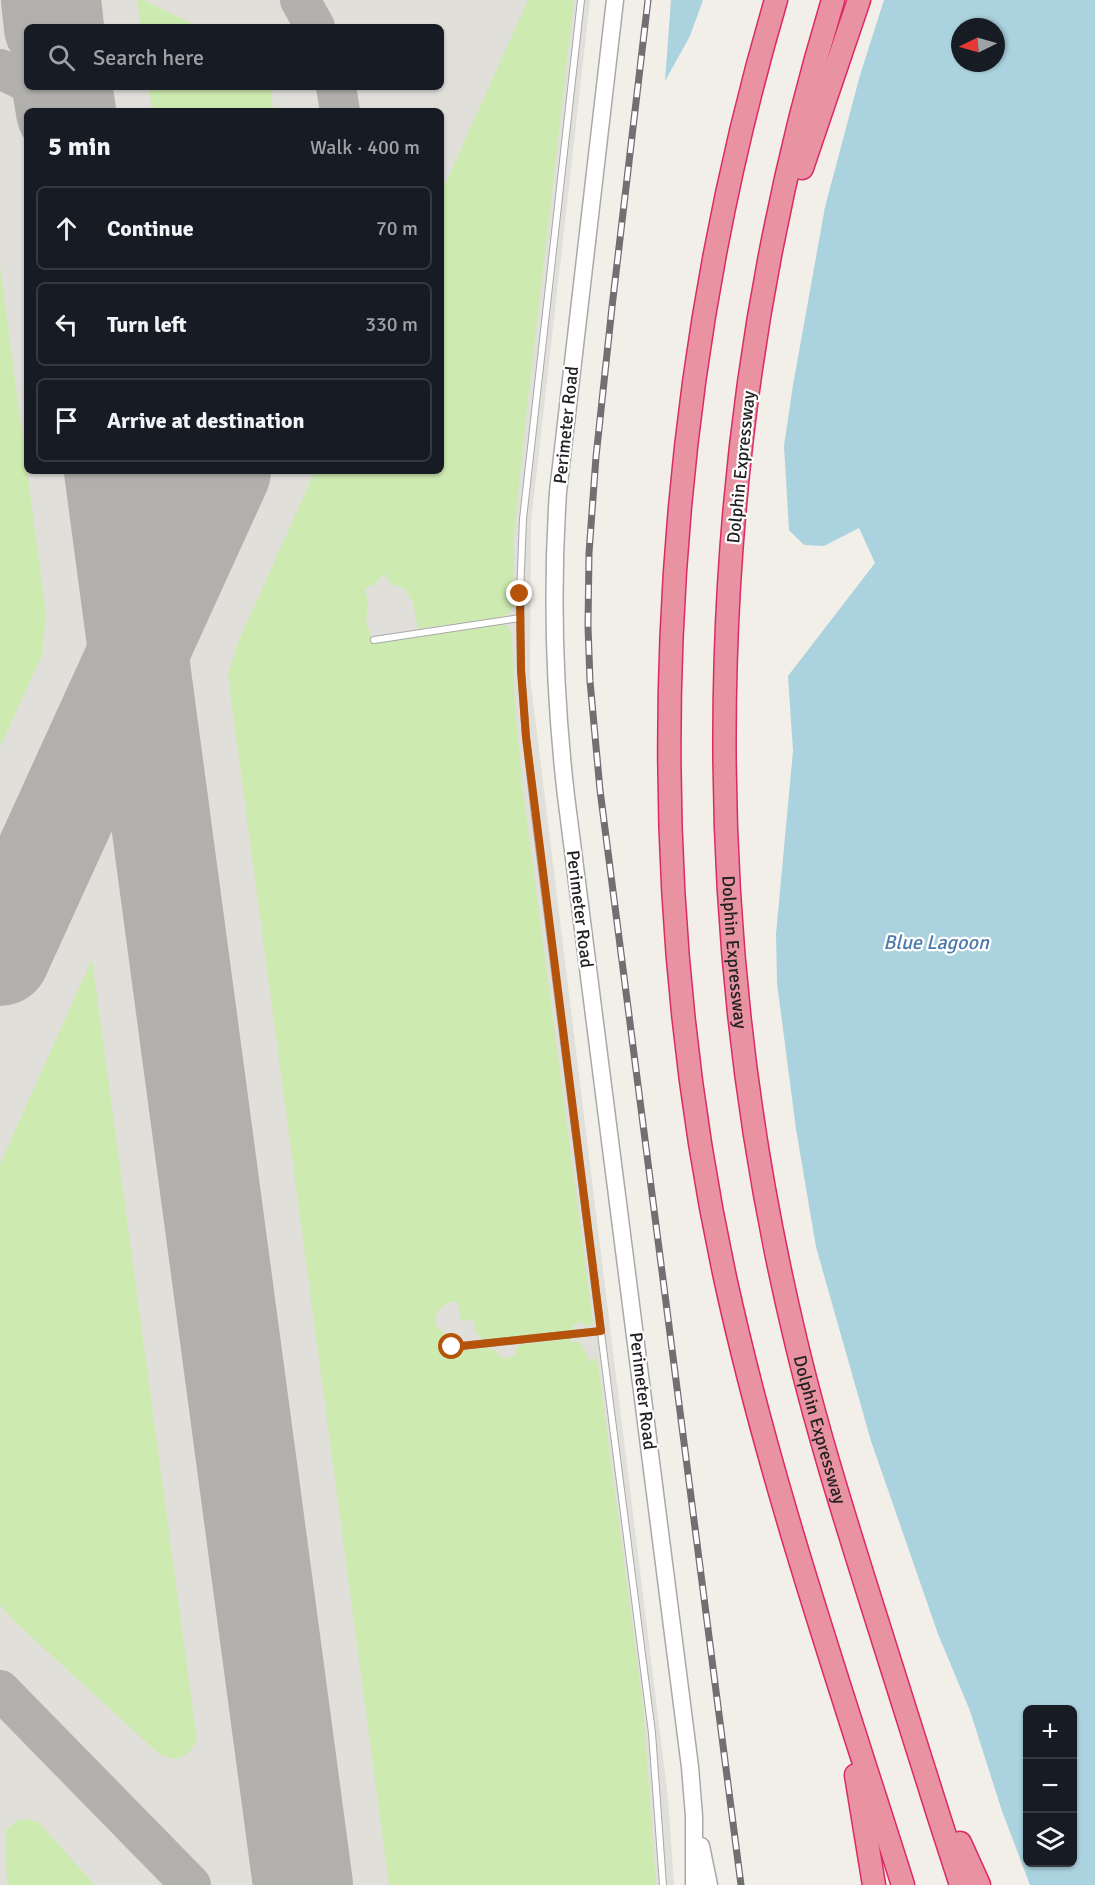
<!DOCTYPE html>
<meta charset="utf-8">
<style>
:root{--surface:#171b24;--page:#242831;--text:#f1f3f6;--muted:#9ea1a6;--line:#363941}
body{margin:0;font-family:Signika,sans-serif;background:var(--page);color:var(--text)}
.controls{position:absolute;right:18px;bottom:18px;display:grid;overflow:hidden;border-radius:9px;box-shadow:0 2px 4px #0004}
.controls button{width:54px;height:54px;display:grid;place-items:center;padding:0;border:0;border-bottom:2px solid var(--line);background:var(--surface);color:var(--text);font:30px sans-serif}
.compass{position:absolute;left:951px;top:18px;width:54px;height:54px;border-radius:50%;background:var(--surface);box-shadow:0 2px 4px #0004;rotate:265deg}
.stop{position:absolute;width:18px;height:18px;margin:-14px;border:4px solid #b45309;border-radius:50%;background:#fff}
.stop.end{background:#b45309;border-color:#fff;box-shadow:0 2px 6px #0008}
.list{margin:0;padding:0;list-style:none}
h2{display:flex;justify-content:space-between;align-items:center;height:78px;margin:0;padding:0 24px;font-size:26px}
h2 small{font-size:20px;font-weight:400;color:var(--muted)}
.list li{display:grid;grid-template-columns:39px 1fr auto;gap:18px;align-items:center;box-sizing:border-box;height:84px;margin:0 12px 12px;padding:0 12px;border:2px solid var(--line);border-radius:9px}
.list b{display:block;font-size:22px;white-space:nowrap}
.list em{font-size:20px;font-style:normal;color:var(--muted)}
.icon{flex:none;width:33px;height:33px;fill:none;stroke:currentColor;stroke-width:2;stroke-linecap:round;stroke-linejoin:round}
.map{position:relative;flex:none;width:1095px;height:1885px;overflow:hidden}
.search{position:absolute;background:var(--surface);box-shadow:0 2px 4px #0004;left:24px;top:24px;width:420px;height:66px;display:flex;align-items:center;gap:15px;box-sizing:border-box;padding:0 21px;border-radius:9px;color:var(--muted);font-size:22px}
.panel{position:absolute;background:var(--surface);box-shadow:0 2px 4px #0004;left:24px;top:108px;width:420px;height:366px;border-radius:9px}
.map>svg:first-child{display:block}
.airport{fill:#e1dfda;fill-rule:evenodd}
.grass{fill:#cdebb0}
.water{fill:#aad3df;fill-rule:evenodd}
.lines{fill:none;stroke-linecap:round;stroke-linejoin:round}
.taxiway{stroke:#b1b0ac;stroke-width:40}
.runway{stroke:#b1b0ac;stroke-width:100}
.service-casing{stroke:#a9a9a9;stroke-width:8}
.tertiary-casing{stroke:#a9a9a9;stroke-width:19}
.motorway-casing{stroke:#dc2a67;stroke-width:25}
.service{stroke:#fff;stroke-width:6}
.tertiary{stroke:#fff;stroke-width:16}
.motorway{stroke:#e892a2;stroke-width:22}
.rail-casing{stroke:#707070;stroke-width:7}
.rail{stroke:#fff;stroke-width:4.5;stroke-dasharray:14;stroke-linecap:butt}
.route{stroke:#b45309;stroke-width:8}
.labels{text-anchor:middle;stroke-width:4.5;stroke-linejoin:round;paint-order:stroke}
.street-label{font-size:18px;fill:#222;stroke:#fff}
.water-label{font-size:20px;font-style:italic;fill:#4a7aab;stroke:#fff}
</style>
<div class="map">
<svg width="1095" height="1885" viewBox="0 0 1095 1885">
<rect width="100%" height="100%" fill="#f2efe9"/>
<path class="airport" d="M0,0H590L531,523L530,677L668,1798L674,1885H0ZM27,27H441V87H27ZM27,111H441V471H27Z"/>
<path class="grass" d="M137,0H144L199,27H141Z
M528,0H574L525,426L514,537L513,606L510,613L503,617L418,629L413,603L405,589L391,584L384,573L374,585L365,588L368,602L366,621L373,643L502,624L509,627L512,635L515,707L523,791L593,1322L586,1328L583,1322L573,1325V1331L483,1340L476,1332L473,1319L461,1321L458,1301C447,1301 437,1308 435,1320L437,1327L449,1336L450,1351L488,1348L496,1351L501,1358L514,1356L518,1345L571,1338V1342H580L591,1363L597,1356L643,1706L656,1885H389L228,676L237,645L315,471H441V193Z
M149,87H271L273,111H152Z
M0,266L46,614L42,655L0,747Z
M92,959L197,1741C185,1759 177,1764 158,1753L13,1620L0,1605V1164Z
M26,1819L38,1822L95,1885H7L5,1831L16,1821Z"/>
<path class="water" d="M671,0H703L690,36L665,81Z
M884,0H1095V1885H1030L1002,1811L970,1711L938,1634L871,1441L816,1247L796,1129L777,983L776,934L793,751L788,676L875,563L859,528L824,546L804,545L789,530L784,446L793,385L825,207L860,75ZM960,27H996V63H960ZM1028,1710H1072V1862H1028Z"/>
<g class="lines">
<path class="taxiway" d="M300,0L315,27
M0,69L27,82
M33,87L45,98L54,111
M336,87L340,111
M0,1690L191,1885"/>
<path class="runway" d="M51,0L54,27
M62,87L66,111
M114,471L303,1885
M0,956L221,471"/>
<g class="service-casing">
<path id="service" d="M581,0L523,519L520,594L521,670L526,737L534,807L652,1733L663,1885
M374,640L520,618
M452,1347L601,1331"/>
</g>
<g class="tertiary-casing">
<path id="tertiary" d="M615,0L558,492C551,597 554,692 566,796L690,1767L694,1816V1885
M701,1846L709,1885"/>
</g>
<g class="motorway-casing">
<g id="motorway">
<path d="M776,0C655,411 635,863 726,1282C771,1487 840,1685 903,1885"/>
<path id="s1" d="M833,0C703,429 690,893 793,1329C815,1424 844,1516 873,1608C902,1701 931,1793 961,1885"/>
<path d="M802,168L859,0"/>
<path d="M856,1775L874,1885"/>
<path d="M960,1843L979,1885"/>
</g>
</g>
<use href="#service" class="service"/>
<use href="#tertiary" class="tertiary"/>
<use href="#motorway" class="motorway"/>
<g class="rail-casing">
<path id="rail" d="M648,0L612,307L596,457L589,553L588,626L590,681L600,790L741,1885"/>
</g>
<use href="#rail" class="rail"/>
</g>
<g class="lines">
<path class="route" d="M452,1347L601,1331L526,737L521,670L520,594"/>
</g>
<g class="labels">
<g class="street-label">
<text transform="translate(566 425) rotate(-84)" y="6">Perimeter Road</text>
<text transform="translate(741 467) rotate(-84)" y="6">Dolphin Expressway</text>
<text transform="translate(580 909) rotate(83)" y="6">Perimeter Road</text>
<text dy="6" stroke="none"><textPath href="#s1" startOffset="963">Dolphin Expressway</textPath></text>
<text transform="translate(643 1391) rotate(83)" y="6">Perimeter Road</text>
<text dy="6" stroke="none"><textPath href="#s1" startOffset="1449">Dolphin Expressway</textPath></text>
</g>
<g class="water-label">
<text x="936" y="949">Blue Lagoon</text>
</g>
</g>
</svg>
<div class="controls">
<button>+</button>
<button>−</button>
<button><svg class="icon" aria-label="layers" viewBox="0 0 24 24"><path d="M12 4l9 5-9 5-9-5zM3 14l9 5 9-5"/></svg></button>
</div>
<svg class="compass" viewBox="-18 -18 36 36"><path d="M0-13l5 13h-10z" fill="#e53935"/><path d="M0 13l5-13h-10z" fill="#9ea1a6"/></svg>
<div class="stop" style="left:452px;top:1347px"></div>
<div class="stop end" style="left:520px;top:594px"></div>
<div class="search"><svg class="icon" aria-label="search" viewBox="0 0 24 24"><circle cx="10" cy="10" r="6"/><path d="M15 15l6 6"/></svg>Search here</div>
<section class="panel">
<h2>5 min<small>Walk · 400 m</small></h2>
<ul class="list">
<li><svg class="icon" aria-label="ahead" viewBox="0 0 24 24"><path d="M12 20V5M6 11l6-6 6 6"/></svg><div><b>Continue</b></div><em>70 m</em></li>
<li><svg class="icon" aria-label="left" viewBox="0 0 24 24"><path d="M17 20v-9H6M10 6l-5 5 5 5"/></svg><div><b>Turn left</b></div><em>330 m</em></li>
<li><svg class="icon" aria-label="arrive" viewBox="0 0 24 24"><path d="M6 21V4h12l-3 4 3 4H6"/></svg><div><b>Arrive at destination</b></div></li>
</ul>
</section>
</div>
